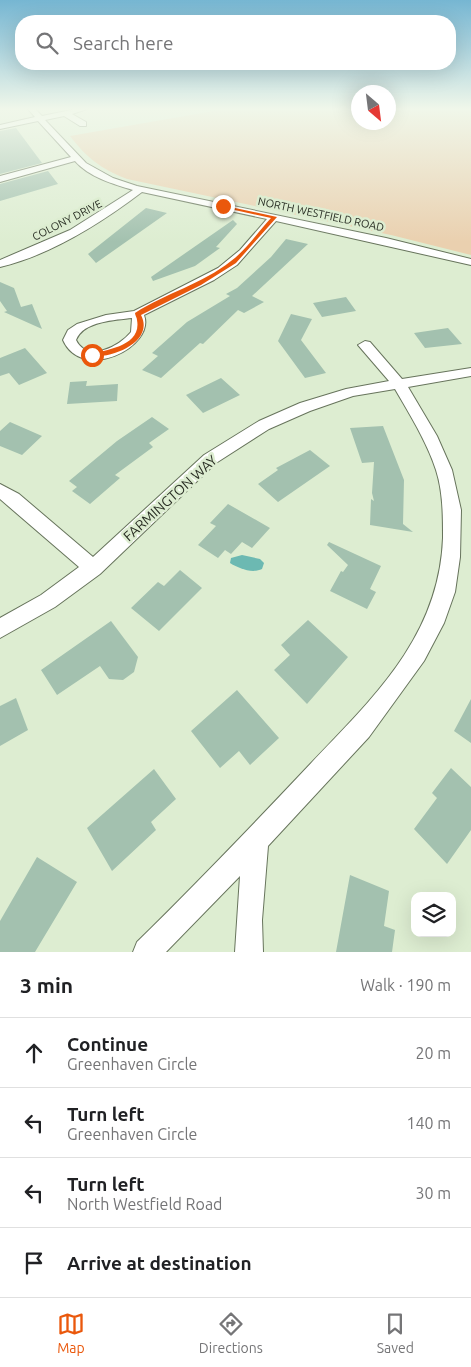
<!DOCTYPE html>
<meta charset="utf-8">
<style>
:root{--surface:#fff;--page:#f2f2f2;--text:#202124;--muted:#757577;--line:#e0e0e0;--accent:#ea580c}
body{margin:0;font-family:Ubuntu,sans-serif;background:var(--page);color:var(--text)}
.controls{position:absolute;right:15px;bottom:15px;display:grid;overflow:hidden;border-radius:10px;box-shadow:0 5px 20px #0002}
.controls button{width:45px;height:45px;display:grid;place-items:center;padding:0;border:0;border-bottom:1px solid var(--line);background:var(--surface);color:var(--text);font:25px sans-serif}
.compass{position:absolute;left:351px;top:85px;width:45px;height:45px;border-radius:50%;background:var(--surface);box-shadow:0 5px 20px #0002;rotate:152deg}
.stop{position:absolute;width:15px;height:15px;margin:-11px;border:4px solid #ea580c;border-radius:50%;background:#fff}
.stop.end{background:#ea580c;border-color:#fff;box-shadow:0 1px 5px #0008}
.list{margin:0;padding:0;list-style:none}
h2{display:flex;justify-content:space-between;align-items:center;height:65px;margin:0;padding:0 20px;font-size:21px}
h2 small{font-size:16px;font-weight:400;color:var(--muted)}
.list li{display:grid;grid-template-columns:32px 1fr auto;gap:15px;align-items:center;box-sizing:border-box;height:70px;padding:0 20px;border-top:1px solid var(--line)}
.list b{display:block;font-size:19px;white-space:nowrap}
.list p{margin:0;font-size:16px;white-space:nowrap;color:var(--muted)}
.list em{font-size:16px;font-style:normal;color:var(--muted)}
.icon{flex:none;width:28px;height:28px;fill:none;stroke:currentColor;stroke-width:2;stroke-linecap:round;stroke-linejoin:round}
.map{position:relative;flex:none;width:471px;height:952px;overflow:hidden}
.search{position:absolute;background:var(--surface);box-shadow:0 5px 20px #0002;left:15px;right:15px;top:15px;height:55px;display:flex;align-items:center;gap:12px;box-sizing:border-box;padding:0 18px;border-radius:20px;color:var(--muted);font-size:19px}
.sheet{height:345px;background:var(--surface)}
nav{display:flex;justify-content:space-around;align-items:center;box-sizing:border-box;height:70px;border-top:1px solid var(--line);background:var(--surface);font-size:14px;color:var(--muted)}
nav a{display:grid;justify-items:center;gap:2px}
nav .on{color:var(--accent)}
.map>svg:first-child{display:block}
.green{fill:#ead0af}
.water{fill:#6cb9b2}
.building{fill:#a3c1af}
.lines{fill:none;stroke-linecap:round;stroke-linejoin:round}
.street-casing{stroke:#67745c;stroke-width:2}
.street{fill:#fff;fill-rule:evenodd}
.route{fill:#ea580c}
.labels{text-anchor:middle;stroke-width:5;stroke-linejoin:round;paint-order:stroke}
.far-street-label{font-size:11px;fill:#282d23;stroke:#ddedd1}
.street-label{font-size:14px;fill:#282d23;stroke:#ddedd1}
</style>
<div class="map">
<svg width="471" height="952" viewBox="0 0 471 952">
<rect width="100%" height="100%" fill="#ddedd1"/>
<path class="green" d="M225,109H358V122H388L389,109H471V255L391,235L127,179C100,168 88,159 70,136Z"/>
<path class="water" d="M242,555L260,559L264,563L262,569C252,574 238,568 230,563L231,558Z"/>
<path class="building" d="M16,128L42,163L0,174V131Z
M48,171L58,184L0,201V184Z
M146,208L167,213L96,263L88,254Z
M233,220L237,224L216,247L220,248L195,266L153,281L151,277Z
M286,239L308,244L252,296L264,302L244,313L238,310L203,344L200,343L161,378L142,370L158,356L152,353L187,322L230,296L226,294L237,288L271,257Z
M0,282L14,288L21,307L32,304L42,329L4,312L7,311L0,301Z
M346,297L356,311L322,317L313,303Z
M291,314L312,319L301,340L326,373L305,378L278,341Z
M448,328L462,344L425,348L414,333Z
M25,348L47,373L19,385L9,373L0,376V358Z
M221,378L240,395L203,413L186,395Z
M87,381L86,386L118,384L117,401L67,404L70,382Z
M152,417L169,429L149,443L153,447L115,475L120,478L90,504L72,491L77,487L69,481L117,441Z
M10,422L42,436L22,455L0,446V431Z
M383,426L404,480L403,524L413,532L370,525L371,499L374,501L372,493L374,462L362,463L350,428Z
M310,450L330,466L278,502L258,484L278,470L276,468Z
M228,504L270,528L252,548L242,542L231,554L225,550L218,558L198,545L216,526L210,523Z
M329,542L381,566L370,589L376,592L367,609L330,591L341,571L343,572L348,565L327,545Z
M180,570L202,588L159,631L131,608L158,582L164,586Z
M308,620L348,657L307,704L274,670L290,655L281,645Z
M111,621L138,657L134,672L123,680L109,679L100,666L57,695L41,670Z
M237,690L279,738L250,765L239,751L220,768L191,731Z
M16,698L28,730L0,746V706Z
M471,699V743L454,731Z
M451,768L471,787V830L447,864L414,829L437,798L432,793Z
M154,769L176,799L151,822L156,830L112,871L87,828Z
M37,857L77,882L35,952H0V921Z
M350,875L389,891L384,926L395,930L392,952H336Z"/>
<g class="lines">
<g class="street-casing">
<path id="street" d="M28,109H35L42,116L76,109H87L72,114L86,122V126H80L64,116L45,120L86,163L113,178L137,186L386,238L471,259V265L276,221L237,265L214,280L144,315C156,347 82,383 63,340L68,330L77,324L106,315L134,311L218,268L240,250L267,219L142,192C101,223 51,255 0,267V260L70,230L133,190C113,184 89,177 75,161L0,182V176L71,157L38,121L0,129V125L35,117ZM132,318L131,332C119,347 87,363 76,340C83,321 116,320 132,318Z
M365,341L370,342L402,379L471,368V376L408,387L437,436L452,470L461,510L460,557L455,592L444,623L424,661L369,737L268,846L262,920L263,952H235L240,876L166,952H133L137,942C192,888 245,833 298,777C365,705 439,643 443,538C443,515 443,492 436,470C427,442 410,415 395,389L353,396L310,411L269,429L216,463L100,574L55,607L0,638V618L41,595L79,567L0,499V484L19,494L93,557L204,455L259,421L300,403L346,389L389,381L358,345Z"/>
</g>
<use href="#street" class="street"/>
</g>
<linearGradient id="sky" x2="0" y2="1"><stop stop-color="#76b6d2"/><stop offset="0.45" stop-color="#f0f7ea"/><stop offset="1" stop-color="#f0f7ea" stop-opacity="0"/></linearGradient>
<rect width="471" height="242" fill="url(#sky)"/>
<path class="route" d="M221,205L277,217L236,263L201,285L141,315C155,342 111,359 90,356V354C106,350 142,346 137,320C137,318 135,315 135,313C166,293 202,284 231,261C246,250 258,232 271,218L221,207Z"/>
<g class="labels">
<g class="far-street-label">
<text transform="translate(321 214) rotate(12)" y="4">NORTH WESTFIELD ROAD</text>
<text transform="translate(67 220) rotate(-27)" y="4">COLONY DRIVE</text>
</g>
<g class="street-label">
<text transform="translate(170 498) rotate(-42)" y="5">FARMINGTON WAY</text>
</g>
</g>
</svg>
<div class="controls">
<button><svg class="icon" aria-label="layers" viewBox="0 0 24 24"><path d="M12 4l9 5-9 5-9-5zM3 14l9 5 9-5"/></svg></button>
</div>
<svg class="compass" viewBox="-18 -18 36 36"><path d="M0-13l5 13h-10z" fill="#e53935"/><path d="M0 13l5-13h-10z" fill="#757577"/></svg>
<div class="stop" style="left:92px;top:355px"></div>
<div class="stop end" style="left:223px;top:206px"></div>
<div class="search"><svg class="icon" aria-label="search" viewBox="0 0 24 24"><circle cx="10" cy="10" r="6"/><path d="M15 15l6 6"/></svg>Search here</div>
</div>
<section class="sheet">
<h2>3 min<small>Walk · 190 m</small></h2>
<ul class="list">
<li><svg class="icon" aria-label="ahead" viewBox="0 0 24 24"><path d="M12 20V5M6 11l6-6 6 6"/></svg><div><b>Continue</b><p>Greenhaven Circle</p></div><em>20 m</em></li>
<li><svg class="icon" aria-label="left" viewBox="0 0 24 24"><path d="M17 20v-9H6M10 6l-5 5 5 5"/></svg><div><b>Turn left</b><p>Greenhaven Circle</p></div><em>140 m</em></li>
<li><svg class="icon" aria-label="left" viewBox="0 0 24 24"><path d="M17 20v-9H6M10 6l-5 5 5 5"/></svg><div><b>Turn left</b><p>North Westfield Road</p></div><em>30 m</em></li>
<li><svg class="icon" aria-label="arrive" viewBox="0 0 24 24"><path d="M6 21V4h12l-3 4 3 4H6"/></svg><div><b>Arrive at destination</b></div></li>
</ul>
</section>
<nav>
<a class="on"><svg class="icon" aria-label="map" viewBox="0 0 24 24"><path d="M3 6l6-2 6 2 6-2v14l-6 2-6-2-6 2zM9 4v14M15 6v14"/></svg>Map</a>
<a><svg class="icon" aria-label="directions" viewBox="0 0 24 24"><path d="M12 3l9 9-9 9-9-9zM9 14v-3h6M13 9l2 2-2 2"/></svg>Directions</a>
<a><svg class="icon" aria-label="saved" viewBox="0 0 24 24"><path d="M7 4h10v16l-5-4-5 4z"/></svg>Saved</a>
</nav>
